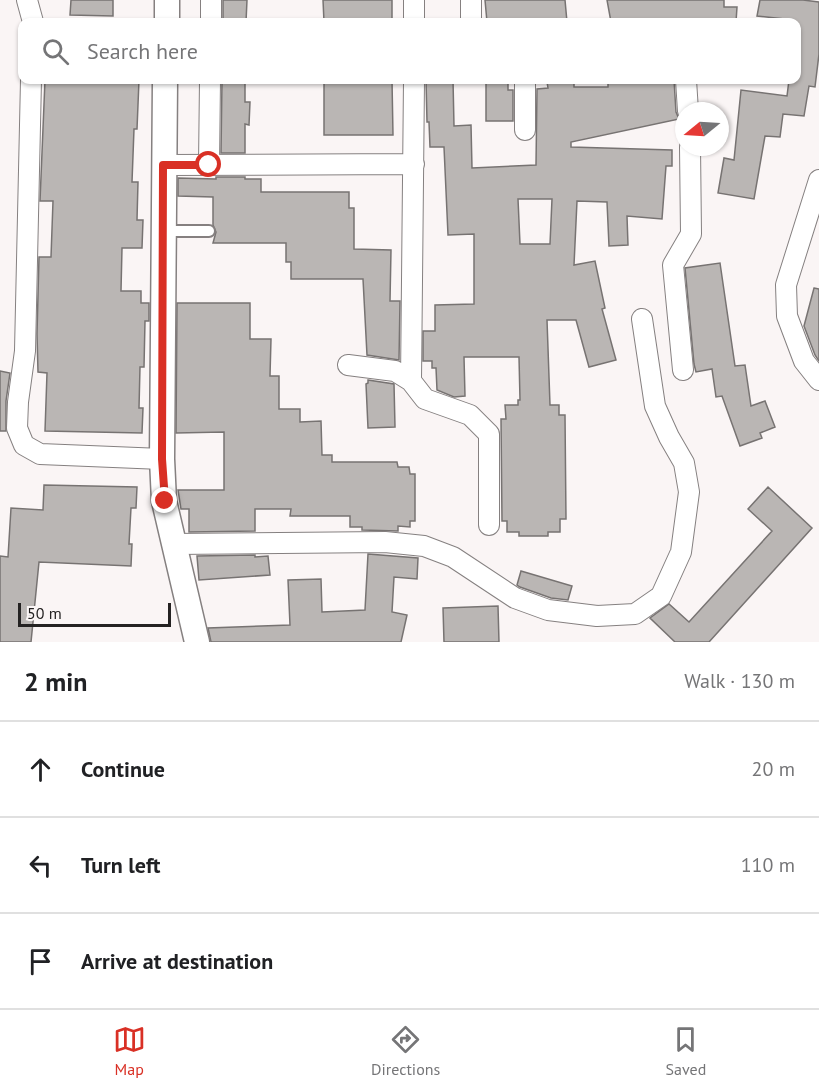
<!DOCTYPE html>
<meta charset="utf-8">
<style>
:root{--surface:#fff;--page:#f6f6f6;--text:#202124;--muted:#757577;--line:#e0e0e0;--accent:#d93025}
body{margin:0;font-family:"PT Sans",sans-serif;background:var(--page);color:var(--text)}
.compass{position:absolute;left:675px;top:102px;width:54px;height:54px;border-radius:50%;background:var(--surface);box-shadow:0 2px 4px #0004;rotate:252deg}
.scale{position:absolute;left:18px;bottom:15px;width:153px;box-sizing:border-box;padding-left:6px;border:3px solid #242222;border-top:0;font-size:16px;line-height:21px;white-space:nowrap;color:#242222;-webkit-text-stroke:4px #faf5f5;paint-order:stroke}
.stop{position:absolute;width:18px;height:18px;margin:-14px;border:4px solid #d93025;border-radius:50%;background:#fff}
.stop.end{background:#d93025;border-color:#fff;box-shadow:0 2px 6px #0008}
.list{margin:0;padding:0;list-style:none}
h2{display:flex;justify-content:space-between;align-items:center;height:78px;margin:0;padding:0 24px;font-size:26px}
h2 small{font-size:20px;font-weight:400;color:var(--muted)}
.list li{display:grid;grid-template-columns:39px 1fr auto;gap:18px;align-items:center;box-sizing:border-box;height:96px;padding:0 24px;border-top:2px solid var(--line)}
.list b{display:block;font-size:22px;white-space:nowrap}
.list em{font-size:20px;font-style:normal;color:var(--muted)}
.icon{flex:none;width:33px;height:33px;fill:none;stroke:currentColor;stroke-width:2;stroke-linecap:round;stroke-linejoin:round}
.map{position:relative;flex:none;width:819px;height:642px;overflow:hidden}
.search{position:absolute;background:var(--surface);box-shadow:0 2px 4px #0004;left:18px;right:18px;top:18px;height:66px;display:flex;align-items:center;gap:15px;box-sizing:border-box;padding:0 21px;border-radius:12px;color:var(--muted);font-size:22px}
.sheet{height:366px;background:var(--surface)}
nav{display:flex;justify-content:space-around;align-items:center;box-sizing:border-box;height:84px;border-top:2px solid var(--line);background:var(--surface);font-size:16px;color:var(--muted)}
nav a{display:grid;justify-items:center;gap:3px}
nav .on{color:var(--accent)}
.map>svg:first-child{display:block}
.building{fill:#bab6b4;stroke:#777372;stroke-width:1.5;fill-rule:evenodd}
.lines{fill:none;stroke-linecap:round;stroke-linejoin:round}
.service-casing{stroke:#858080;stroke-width:14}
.minor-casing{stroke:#858080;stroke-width:22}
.tertiary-casing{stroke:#858080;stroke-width:27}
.service{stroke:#fff;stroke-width:10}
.minor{stroke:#fff;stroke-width:20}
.tertiary{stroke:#fff;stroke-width:24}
.route{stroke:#d93025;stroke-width:8}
</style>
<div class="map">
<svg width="819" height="642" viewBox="0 0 819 642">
<rect width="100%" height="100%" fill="#faf5f5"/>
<path class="building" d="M71,0H113V16L70,15Z
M223,0H247L246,22H223Z
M323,0H392V22H324Z
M485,0H565L567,22H487Z
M607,0H724V7H737L736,22H611Z
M760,0H803L819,2V54L815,87L809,86L804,116L783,114L780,137L765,136L754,199L718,193L724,158L734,160L741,90L787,96L789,80H796V22H783L784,19L757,16Z
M45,80H139L137,129H134L132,182H138L137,220H143L142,248H122L121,291H141V303H149V321H145L144,367H140L139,408H143L142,433L45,431L47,373L38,372L37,334L39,257H51L53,201H40Z
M222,80H245V102H250L249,125L245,124V153H221Z
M324,80H392L393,135H324Z
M426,80H453L454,126L471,125L472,168L536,165L537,89L548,88L547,82L574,81V87H608V80H674L676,112L679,119L571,142V147L672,150V166H666L662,219L627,216L628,245L609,246L607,202L577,201L574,265L595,261L605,308L602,309L616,360L589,367L576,320H547L550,405H559V415H565L566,519H560V532H548V536H519V532H507V521H502L501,419H506L505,405H518V400H520L519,357H464L465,396L454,397L437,390L436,368H432V361H423V331H435V305L474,304V234L448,235L444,147H430L429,122H427ZM518,199H552L550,244H520Z
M486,80H508V90H513V121H486Z
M216,177H245V179H261V192H349V208H354V249L391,250L390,301H400L399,360L367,355L363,279H291V262H286V243H213L216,232L213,225V197L178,196V178L216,179Z
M720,263L735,366L745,365L751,406L765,401L775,427L760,433L762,438L740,446L722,396L716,397L712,369L696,372L694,364L685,268Z
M814,288L819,289V361L815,355L804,326Z
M177,303H250V339H271L270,376H279V409H300V422L321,421L322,455H332V462H397L398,467H409L410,474H415V521H410V527L398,526V531L362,530V527H350V516H290L291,509H255V531L189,532V509H181L178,490H224V432L176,433Z
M0,371L10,373L6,401V431H0Z
M368,380L394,384L395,427L368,428L366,384L368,383Z
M44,485L137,487L136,508H131L129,544H132L131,566L39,562L31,642H0V556L8,557L11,508L43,510Z
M768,487L812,528L709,642H675L650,618L669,604L689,622L772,531L748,509Z
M368,554L418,558L417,579L394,577L392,612L407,615L401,642H211L208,628L290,625L288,580L321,579L322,612L365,610Z
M255,555V557L268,556L270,575L199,580L197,556Z
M521,571L572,586L568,600L551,598L520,587L517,585Z
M498,606L499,642H444L443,608Z"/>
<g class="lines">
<g class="service-casing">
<path id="service" d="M163,231H209"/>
</g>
<g class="minor-casing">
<path id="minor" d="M27,0L33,22
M414,0V22
M211,22V0
M471,22V0
M31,80L25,351L18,402L17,428L24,445L40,454L162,459
M414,80L411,381L425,399L470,415L489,434V525
M525,80V130
M686,80L688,111
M163,165L414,164
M209,165L210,80
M819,180L786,285L787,316L804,361L819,380
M348,365L395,371L411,381
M683,370L673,265L691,234L690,147
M173,544L385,542L424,546L453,557L515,598L548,610L597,616L635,614L661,596L681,552L689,492L684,463L669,437L655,406L642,319"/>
</g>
<g class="tertiary-casing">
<path id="tertiary" d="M167,22V0
M165,80L162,459L164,501L197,642"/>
</g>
<use href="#service" class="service"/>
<use href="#minor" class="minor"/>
<use href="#tertiary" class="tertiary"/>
</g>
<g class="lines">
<path class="route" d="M165,501L162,459L163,165H209"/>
</g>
</svg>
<svg class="compass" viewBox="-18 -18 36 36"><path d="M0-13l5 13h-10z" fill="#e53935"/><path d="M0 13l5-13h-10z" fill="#757577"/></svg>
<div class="scale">50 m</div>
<div class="stop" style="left:209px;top:165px"></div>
<div class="stop end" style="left:165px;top:501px"></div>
<div class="search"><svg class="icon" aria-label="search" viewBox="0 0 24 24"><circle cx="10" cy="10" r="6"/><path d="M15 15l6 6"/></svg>Search here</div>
</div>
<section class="sheet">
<h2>2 min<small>Walk · 130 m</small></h2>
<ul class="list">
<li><svg class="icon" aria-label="ahead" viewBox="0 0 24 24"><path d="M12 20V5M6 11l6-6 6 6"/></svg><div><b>Continue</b></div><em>20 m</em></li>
<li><svg class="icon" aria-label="left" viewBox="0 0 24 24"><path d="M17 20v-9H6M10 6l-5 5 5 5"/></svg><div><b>Turn left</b></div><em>110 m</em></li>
<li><svg class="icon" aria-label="arrive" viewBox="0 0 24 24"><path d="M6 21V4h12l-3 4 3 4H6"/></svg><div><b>Arrive at destination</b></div></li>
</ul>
</section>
<nav>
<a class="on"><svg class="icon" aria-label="map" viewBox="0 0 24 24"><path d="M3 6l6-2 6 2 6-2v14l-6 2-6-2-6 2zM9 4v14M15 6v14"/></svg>Map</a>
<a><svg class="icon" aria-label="directions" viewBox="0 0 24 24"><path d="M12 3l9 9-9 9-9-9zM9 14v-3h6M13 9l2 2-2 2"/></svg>Directions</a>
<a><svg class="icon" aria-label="saved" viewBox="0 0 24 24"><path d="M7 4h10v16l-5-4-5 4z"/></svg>Saved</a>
</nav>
